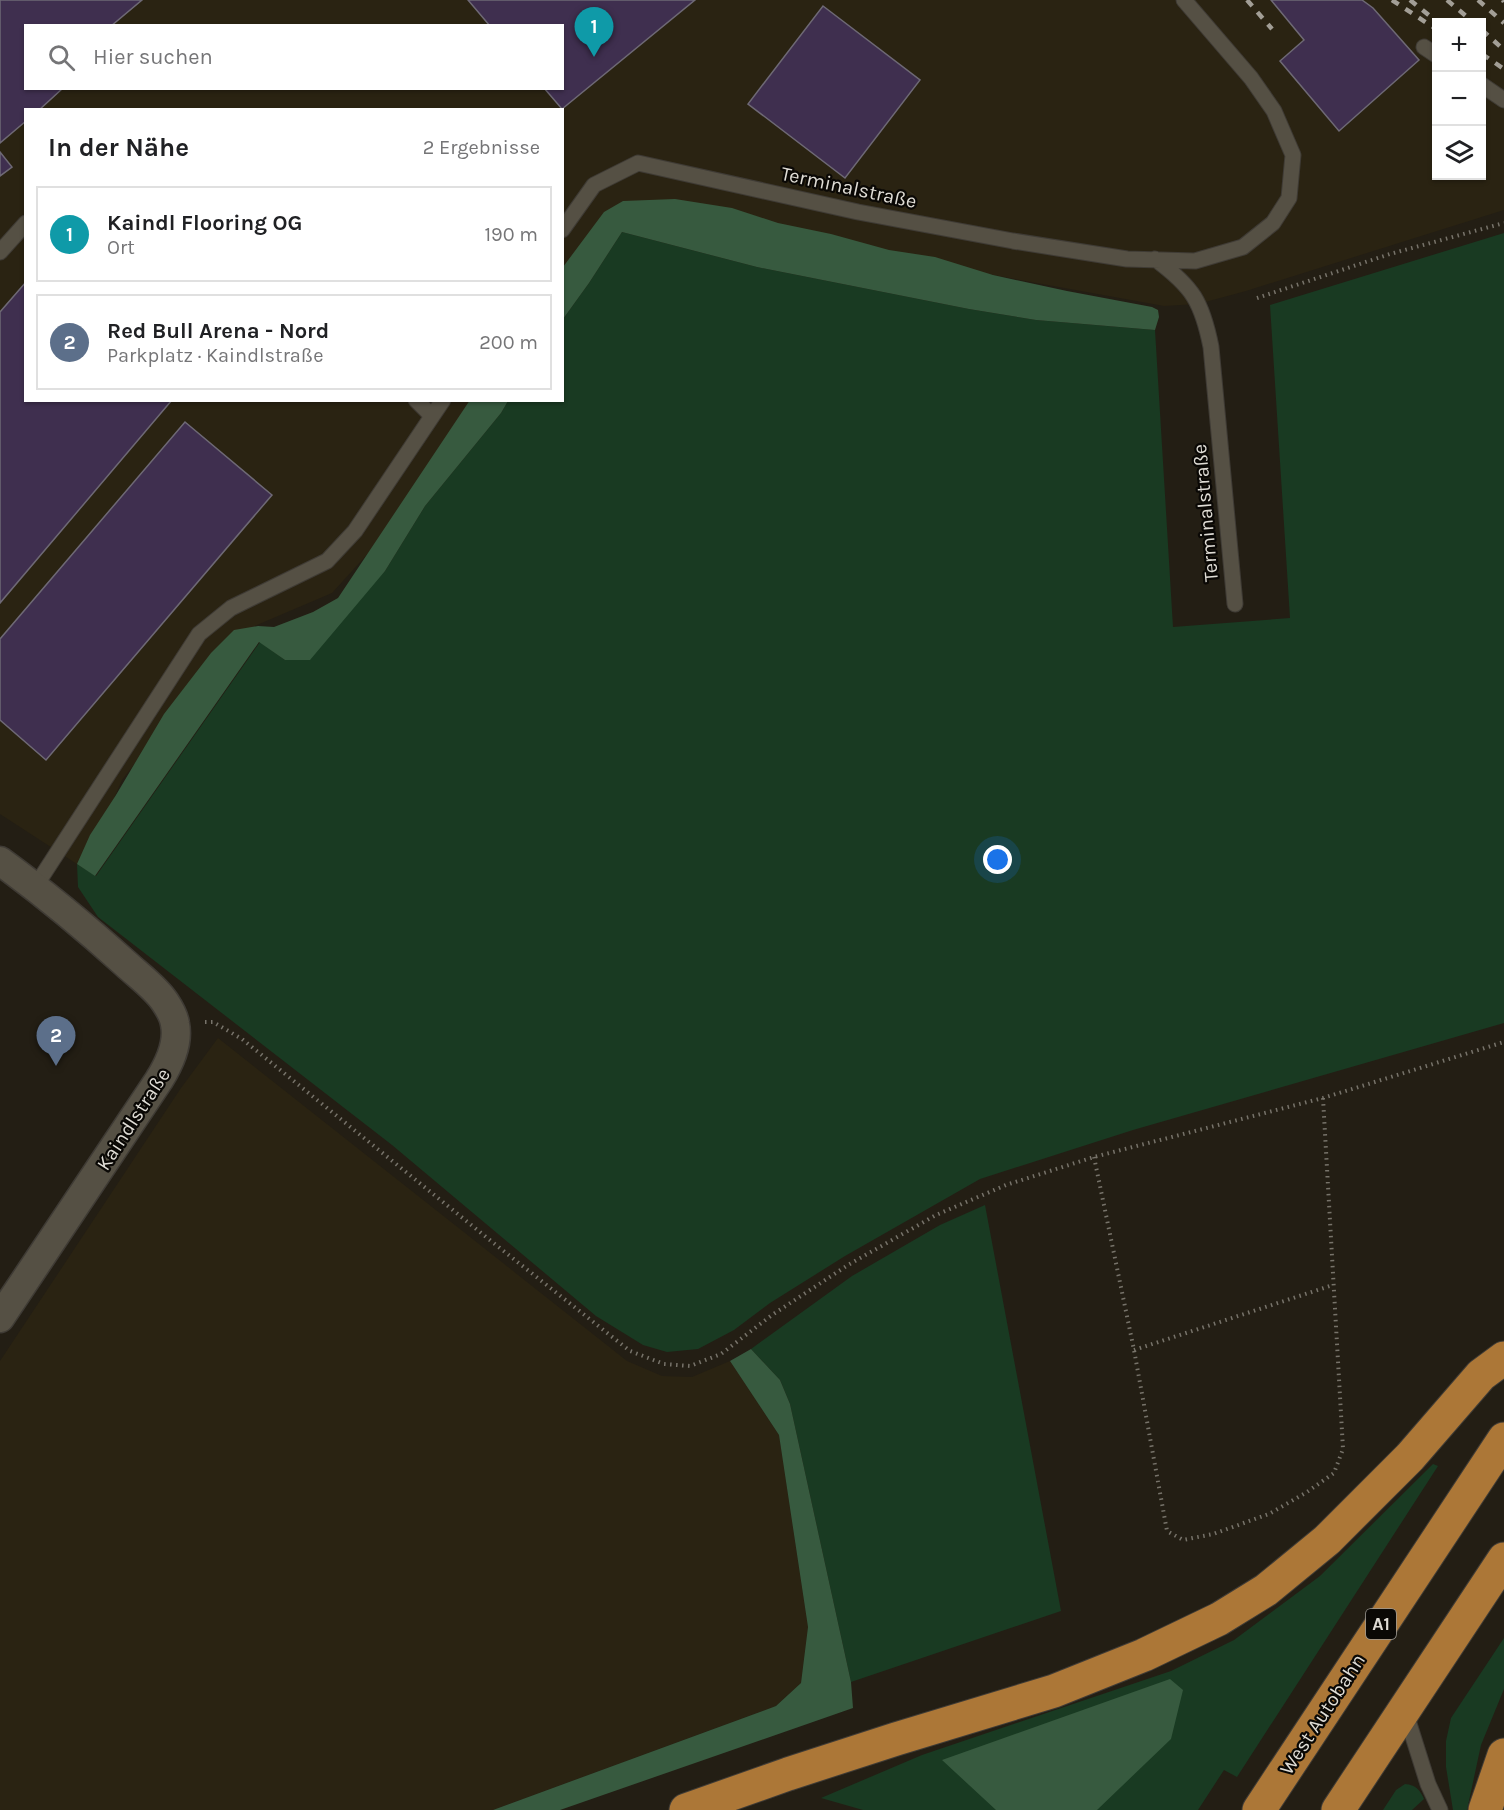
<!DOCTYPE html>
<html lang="de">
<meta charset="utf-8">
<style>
:root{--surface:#fff;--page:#f2f2f2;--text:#202124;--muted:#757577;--line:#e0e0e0;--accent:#7c3aed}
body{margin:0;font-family:Karla,sans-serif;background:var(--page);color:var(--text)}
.controls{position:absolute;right:18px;top:18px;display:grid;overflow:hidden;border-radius:0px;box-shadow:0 2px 4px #0004}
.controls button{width:54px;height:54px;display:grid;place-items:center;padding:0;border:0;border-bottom:2px solid var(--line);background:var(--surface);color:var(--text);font:30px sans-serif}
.you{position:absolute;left:998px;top:860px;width:21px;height:21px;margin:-15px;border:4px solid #fff;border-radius:50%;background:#1a73e8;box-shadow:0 0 0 9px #1a73e833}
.badge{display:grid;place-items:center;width:39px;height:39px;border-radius:50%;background:var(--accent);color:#fff;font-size:20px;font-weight:700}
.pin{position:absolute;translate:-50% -50px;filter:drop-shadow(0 2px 3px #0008)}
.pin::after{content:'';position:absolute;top:32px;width:21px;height:18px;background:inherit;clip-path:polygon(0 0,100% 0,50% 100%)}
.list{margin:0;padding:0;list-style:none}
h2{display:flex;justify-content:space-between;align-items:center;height:78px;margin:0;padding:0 24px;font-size:26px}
h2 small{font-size:20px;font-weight:400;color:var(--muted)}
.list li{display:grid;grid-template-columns:39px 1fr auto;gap:18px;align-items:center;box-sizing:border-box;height:96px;margin:0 12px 12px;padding:0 12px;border:2px solid var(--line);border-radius:0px}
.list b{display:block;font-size:22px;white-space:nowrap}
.list p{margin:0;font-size:20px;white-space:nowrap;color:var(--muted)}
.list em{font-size:20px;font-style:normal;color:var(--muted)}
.icon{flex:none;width:33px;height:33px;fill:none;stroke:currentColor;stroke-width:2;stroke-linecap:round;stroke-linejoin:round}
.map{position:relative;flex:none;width:1504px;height:1810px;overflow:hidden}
.search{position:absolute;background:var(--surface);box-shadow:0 2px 4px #0004;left:24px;top:24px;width:540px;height:66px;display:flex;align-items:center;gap:15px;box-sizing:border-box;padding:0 21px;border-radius:0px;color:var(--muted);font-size:22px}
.panel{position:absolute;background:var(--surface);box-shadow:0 2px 4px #0004;left:24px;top:108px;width:540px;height:294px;border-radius:0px}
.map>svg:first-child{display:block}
.built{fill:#2a2312;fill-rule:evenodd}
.green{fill:#193a22}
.forest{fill:#375a3f}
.building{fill:#3f2f4f;stroke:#6e6975;stroke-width:1.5}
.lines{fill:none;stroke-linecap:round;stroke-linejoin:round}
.lane-casing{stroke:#3f3b35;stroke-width:17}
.street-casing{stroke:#3f3b35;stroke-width:31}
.highway-casing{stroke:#3f3b35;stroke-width:35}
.path{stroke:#77736a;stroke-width:4;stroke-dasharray:1.5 4.5;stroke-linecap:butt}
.lane{stroke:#555044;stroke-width:15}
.street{stroke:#555044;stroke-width:28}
.highway{stroke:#ac7737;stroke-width:33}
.rail{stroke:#a29e96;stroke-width:4.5;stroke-dasharray:8 8;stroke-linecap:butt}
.labels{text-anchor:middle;stroke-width:4.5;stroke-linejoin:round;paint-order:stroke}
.shield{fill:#0a0805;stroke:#9f9c97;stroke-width:1.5}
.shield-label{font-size:18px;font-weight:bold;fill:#dfdcd5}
.street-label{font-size:20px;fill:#dfdcd5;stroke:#0a0805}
</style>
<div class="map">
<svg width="1504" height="1810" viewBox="0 0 1504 1810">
<rect width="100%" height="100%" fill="#231e14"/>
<path class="built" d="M0,0H1504V210L1246,291L1198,304L1164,306L624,208L563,295L562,110H26V400L487,401L413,504L332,593L236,634L122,780L83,868L0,814ZM1436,22H1482V176H1436ZM26,26H562V88H26Z
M218,1038L627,1361L662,1376L692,1377L730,1361L779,1435L808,1627L801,1683L776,1706L493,1810H0V1361L181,1088Z"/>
<path class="green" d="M622,232L757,267L969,309L1036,320L1155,330L1173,627L1290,618L1270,305L1504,233V1023L1133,1130L980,1179L845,1256L770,1303L734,1330L698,1349L667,1352L643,1345L596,1316L392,1145L98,917L78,887L77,864L96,876L260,642L285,660L385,571L425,506L501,413L508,401L562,400L563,319L589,283Z
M985,1205L1061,1611L851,1682L790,1404L780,1380L751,1349L852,1276L940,1225Z
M1433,1464L1438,1466L1237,1777L1224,1770L1198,1810H863L821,1798L922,1755L1171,1671L1234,1640L1320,1576Z
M1504,1638V1689L1481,1745L1467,1810H1453L1446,1767V1741L1451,1718Z
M1405,1784C1416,1785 1420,1790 1424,1799L1412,1810H1383L1396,1790Z"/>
<path class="forest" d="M675,199L732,208L778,223L831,234L889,250L935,257L993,275L1067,291L1152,307L1158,310L1159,317L1155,330L1036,320L969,309L757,267L622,232L589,283L563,319V267L604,212L623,201Z
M470,400L508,401L501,413L425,506L385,571L310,660H285L259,642L95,876L77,864L90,835L116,795L164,714L211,653L234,630L258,626L274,627L313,612L338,598Z
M751,1349L780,1380L790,1404L851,1682L853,1708L560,1810H493L776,1706L801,1683L808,1627L779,1435L730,1361Z
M1170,1679L1183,1690L1171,1739L1097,1810H996L942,1760Z"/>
<path class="building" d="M0,0H142L111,26H26V88H63L39,110H26V121L0,143Z
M468,0H695L562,109L544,88H562V26H490Z
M1271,0H1362L1373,8L1419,60L1339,131L1280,61L1304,40Z
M823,6L920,80L845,178L748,104Z
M0,152L12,167L0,176Z
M26,282V400H172L0,603V312Z
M185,422L272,495L46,760L0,720V639Z"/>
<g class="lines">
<g class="lane-casing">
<path id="lane" d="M1424,47L1436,55
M1482,85L1504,100
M562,230L594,185L638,163L858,212L1013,241L1127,259L1195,261L1243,247L1273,223L1289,198L1293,155L1274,111L1251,78L1184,0
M0,252L26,223
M1155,259C1193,287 1202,302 1211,347L1235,604
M416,400L432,416
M35,887L199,634L231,608L327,561L355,531L443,400
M1405,1711L1428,1784L1440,1810"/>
</g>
<g class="street-casing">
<path id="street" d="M0,861C44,893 85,927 126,964C139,976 156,988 165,1002C169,1008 174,1017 175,1024C179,1044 169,1064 159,1080L0,1318"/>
</g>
<g class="highway-casing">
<path id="highway" d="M686,1810L788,1774L896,1739L1054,1691L1144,1655L1219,1619L1266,1590L1327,1540L1410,1457L1481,1375L1504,1358
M1259,1810L1504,1439
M1338,1810L1504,1559
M1485,1810L1504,1755"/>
</g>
<path class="path" d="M1257,298L1390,254L1504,223
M205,1022H213L242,1039L491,1241L630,1351L664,1364L690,1366L721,1354L772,1315L848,1265L936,1215L1006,1185L1094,1157L1323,1098L1504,1042
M1094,1157L1134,1350L1167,1531L1183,1540L1213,1534L1269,1514L1307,1492L1334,1473L1343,1449L1323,1098
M1134,1350L1333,1285"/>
<use href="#lane" class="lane"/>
<use href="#street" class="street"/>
<use href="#highway" class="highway"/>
<path class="rail" d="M1247,0L1272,29
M1392,0L1436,29
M1410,0L1431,17
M1447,0L1473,22
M1478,0L1504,23
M1503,0L1504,2
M1482,30L1504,50
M1482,54L1504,69"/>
</g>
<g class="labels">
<rect class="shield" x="1366" y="1609" width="30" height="30" rx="4.5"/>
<g class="shield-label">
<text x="1381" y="1630">A1</text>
</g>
<g class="street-label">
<text transform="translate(849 187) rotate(12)" y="7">Terminalstraße</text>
<text transform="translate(1205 513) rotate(-95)" y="7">Terminalstraße</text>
<text transform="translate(133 1119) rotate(-57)" y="7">Kaindlstraße</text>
<text transform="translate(1322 1714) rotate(-57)" y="7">West Autobahn</text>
</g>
</g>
</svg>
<div class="controls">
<button>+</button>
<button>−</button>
<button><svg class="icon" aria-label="layers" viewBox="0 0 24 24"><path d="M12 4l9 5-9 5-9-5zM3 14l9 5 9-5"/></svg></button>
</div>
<div class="you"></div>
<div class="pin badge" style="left:594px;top:57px;background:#0f9aa8">1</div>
<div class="pin badge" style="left:56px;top:1066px;background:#5c6f8a">2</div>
<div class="search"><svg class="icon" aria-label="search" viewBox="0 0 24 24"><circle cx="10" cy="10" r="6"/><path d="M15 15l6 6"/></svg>Hier suchen</div>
<section class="panel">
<h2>In der Nähe<small>2 Ergebnisse</small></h2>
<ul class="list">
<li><span class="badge" style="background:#0f9aa8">1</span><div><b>Kaindl Flooring OG</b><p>Ort</p></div><em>190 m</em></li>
<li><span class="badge" style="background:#5c6f8a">2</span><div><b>Red Bull Arena - Nord</b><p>Parkplatz · Kaindlstraße</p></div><em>200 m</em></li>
</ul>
</section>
</div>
